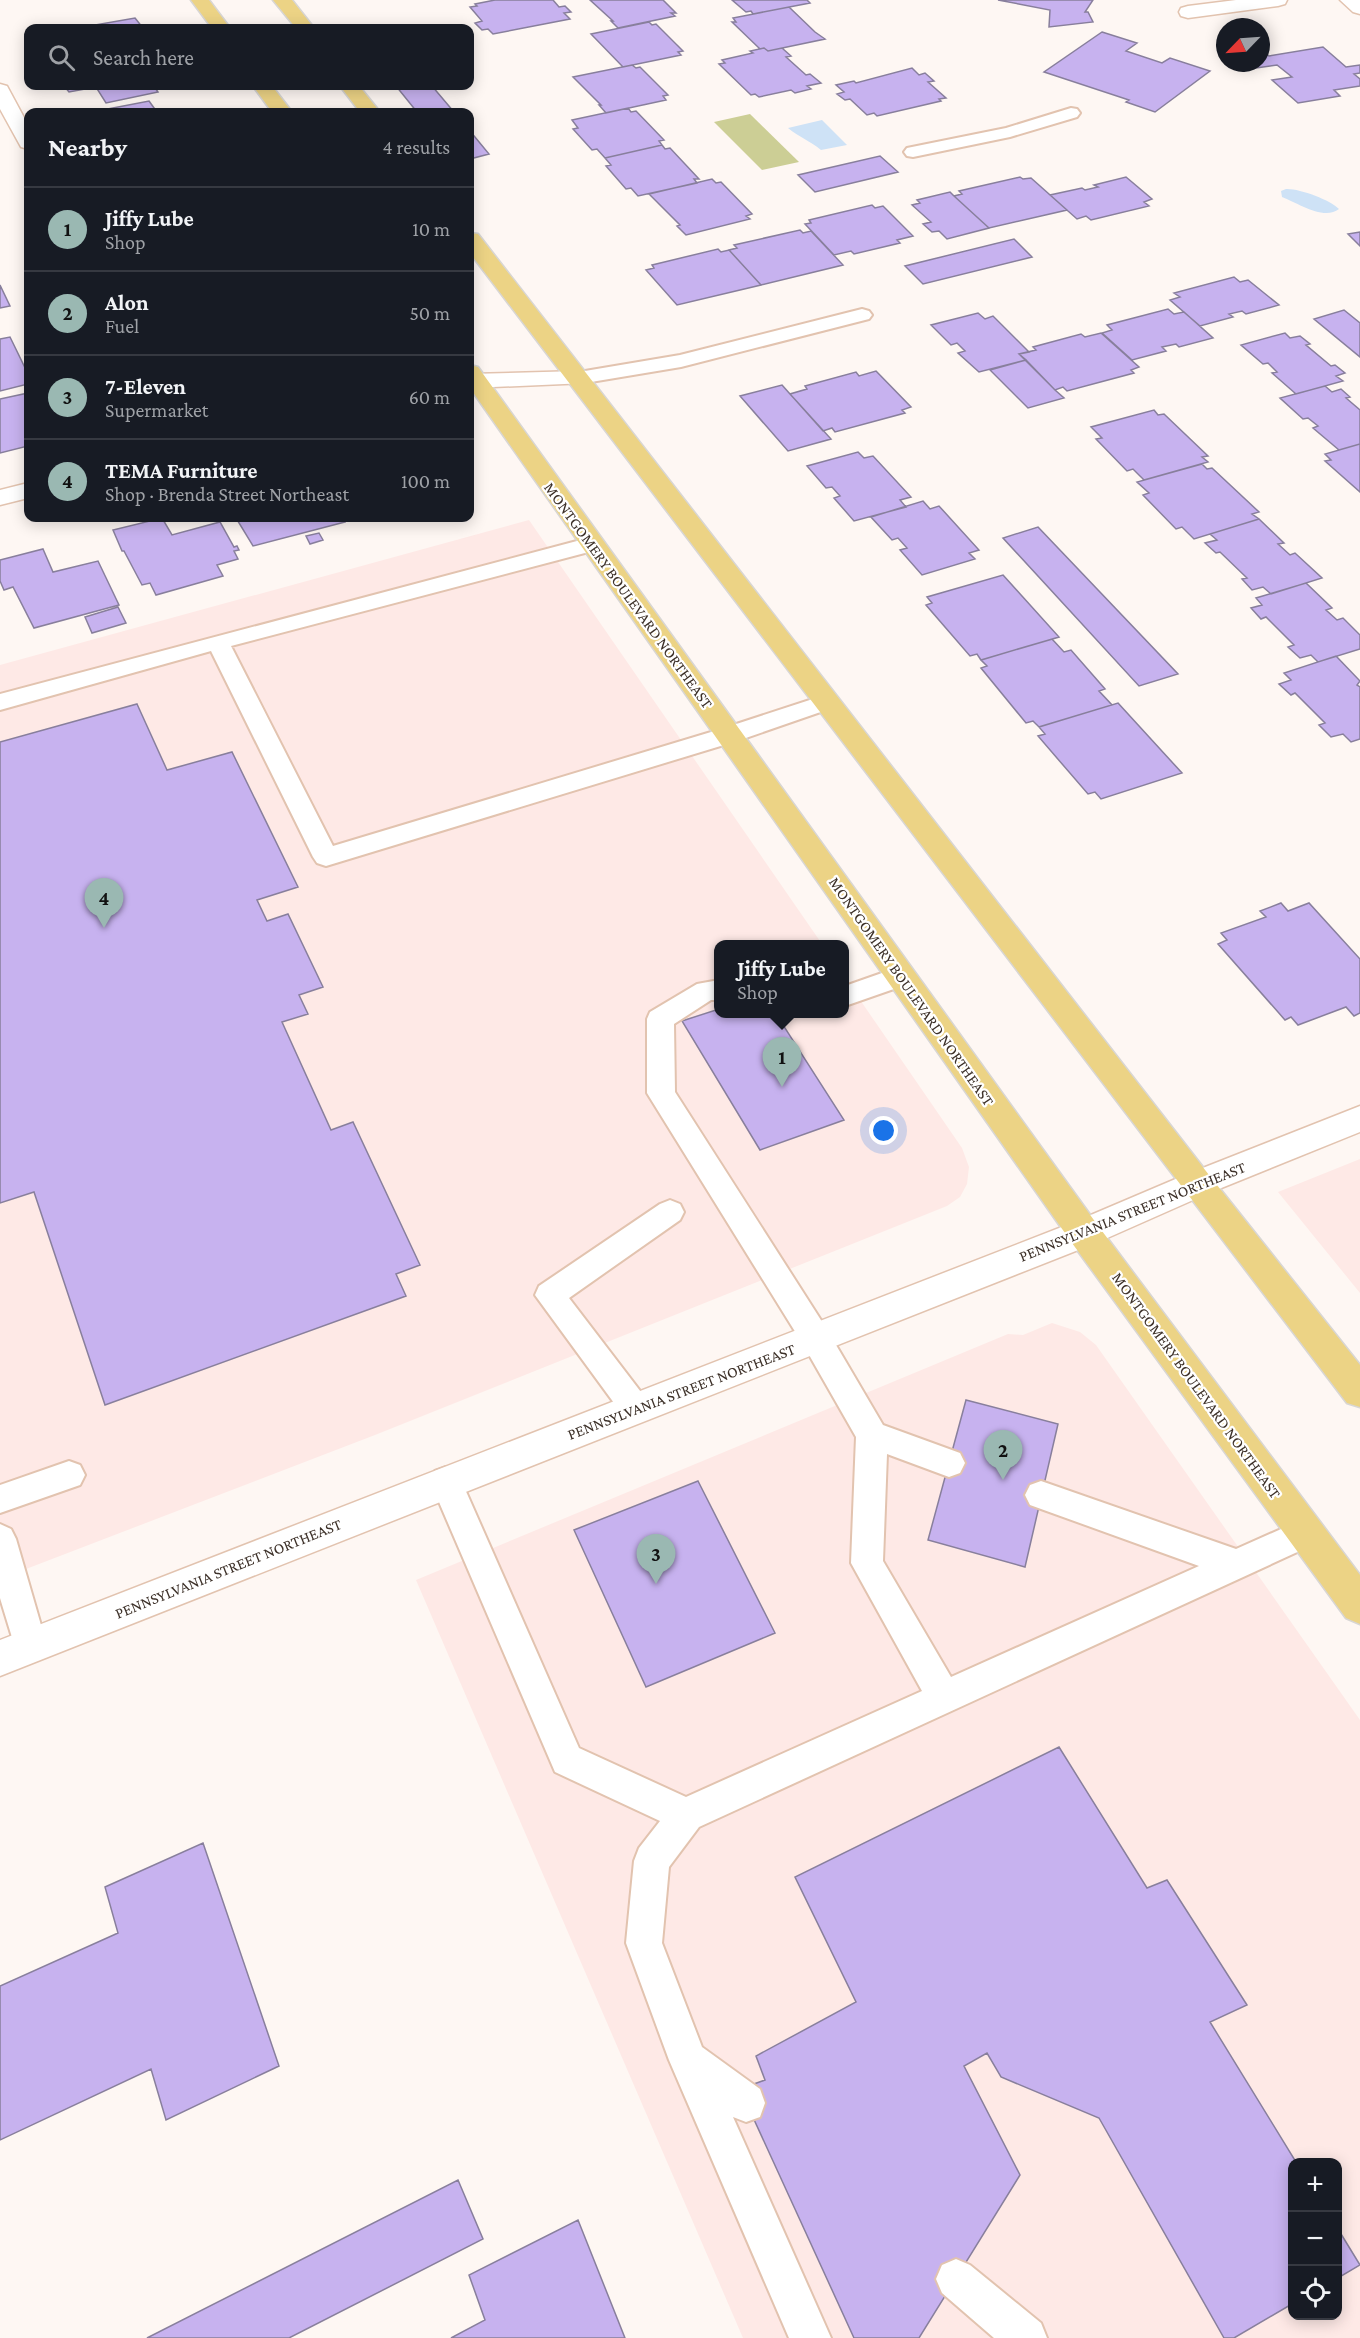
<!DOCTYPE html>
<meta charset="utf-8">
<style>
:root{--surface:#171b24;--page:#242831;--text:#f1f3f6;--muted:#9ea1a6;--line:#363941;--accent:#9ab8b2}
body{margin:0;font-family:"Crimson Pro",serif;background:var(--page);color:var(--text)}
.controls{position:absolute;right:18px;bottom:18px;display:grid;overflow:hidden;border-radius:12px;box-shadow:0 3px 15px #0003}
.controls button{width:54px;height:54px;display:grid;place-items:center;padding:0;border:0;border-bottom:2px solid var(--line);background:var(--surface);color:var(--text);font:30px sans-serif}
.compass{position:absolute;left:1216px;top:18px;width:54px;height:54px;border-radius:50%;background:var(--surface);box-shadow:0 3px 15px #0003;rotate:245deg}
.you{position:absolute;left:884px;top:1131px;width:21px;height:21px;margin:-15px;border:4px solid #fff;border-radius:50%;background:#1a73e8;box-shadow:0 0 0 9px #1a73e833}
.badge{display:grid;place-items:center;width:39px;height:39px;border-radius:50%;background:var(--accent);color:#111;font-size:20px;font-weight:700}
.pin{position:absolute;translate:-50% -50px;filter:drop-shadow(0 2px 3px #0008)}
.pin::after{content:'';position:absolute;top:32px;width:21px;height:18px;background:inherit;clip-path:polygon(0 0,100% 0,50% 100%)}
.popup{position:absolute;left:714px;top:940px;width:135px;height:78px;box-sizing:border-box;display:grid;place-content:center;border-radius:12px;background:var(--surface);filter:drop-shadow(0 2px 4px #0005);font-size:20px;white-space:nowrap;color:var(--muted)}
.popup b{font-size:22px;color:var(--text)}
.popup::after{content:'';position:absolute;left:50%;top:100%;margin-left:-12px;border:12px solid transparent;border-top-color:var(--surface)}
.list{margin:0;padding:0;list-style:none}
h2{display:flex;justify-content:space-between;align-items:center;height:78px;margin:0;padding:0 24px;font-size:26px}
h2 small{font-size:20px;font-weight:400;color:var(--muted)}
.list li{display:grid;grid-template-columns:39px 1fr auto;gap:18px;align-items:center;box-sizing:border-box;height:84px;padding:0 24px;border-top:2px solid var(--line)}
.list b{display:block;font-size:22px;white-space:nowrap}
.list p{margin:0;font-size:20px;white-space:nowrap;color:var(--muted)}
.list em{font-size:20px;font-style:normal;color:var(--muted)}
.icon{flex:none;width:33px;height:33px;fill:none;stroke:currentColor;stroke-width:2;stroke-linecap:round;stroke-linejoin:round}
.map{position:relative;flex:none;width:1360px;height:2338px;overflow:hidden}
.search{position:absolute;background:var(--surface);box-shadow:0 3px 15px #0003;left:24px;top:24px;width:450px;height:66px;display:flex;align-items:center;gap:15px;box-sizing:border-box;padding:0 21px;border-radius:12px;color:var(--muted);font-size:22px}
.panel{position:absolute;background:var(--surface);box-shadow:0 3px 15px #0003;left:24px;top:108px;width:450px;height:414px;border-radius:12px}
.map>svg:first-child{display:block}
.commercial{fill:#fee9e6;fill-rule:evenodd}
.green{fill:#ccce95}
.water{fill:#cee2f6}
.building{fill:#c7b2ef;stroke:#887f9c;stroke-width:1.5}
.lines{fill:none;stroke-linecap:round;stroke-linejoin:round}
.service-casing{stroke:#e2c3af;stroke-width:4}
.minor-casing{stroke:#e2c3af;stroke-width:3}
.tertiary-casing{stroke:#e2c3af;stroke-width:3}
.primary-casing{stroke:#d8d6d4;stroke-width:3}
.service{fill:#fff;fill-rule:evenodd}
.minor{fill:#fff;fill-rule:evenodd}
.tertiary{fill:#fff;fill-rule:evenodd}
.primary{fill:#ecd385;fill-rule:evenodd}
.labels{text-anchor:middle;stroke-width:4.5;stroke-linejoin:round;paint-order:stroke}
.street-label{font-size:16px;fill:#3d3129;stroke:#fff}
</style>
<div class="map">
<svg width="1360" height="2338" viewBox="0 0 1360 2338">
<rect width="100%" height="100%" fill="#fef7f3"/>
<path class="commercial" d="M529,520L822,944H719V1014H845V978L962,1148L969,1167L967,1184L960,1197L947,1206L375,1435L0,1579V665Z
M1360,1159V1293L1278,1192Z
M1052,1323L1080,1332L1096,1345L1360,1720V2338H743L416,1580L1008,1334L1023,1335ZM1292,2162H1338V2316H1292Z"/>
<path class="green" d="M750,114L799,162L762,170L714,122Z"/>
<path class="water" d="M822,120L847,145L821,150C810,141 799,137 788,128Z
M1286,189C1298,188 1331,200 1339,209C1324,221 1298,203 1282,197L1281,191Z"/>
<path class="building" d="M495,0H553L559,7L565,6L571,12L564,13L570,19L493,34L488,29L482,30L475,23L482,21L470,7L477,6L475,4Z
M590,0H663L676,13H671L675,16L618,28L611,21H613Z
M732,0H807L810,3L753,14L751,11L746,12Z
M998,0H1093L1085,12H1088L1093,22L1049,27L1050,10Z
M789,7L815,32L825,39L768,51L764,48L760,49L732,22H736L733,18Z
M135,18L143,28H78Z
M649,22L652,25L656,24L683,51L678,52L681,55L623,67L591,34Z
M1102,32L1137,43L1126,51L1162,63L1170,58L1210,71L1155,112L1126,102L1129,100L1044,72Z
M1323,47L1346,67L1360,65V73L1354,74L1360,79V86L1334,90L1340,96L1298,103L1272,80L1292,77L1277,65L1249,69L1242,63H1261V51L1269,56Z
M764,48L768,51L782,48L791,56L786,57L806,75L810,74L821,83L807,86L811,89L795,93L791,90L759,97L755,94L751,95L719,64L725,63L722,60L753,53L750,51Z
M632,65L636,68L640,67L668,95L663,96L666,100L606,113L599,105H601L573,77Z
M912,68L919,75L925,73L934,81L928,82L946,98L939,99L941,101L877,116L874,113L867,115L850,99L845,100L837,94L844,92L836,85L854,81L856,83Z
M64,86H154L158,92L106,103L96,87L69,92Z
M396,86H432L454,112H417Z
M149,101L157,112H92Z
M628,108L631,112L636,111L664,140L659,141L662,145L605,158L597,149L592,150L573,129L578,128L572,120Z
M470,131L489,154L470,159Z
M662,145L665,149L670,148L699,179H694L697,183L638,196L631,188L626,189L606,166L611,165L605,158Z
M880,156L898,172L815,192L798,175Z
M1020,177L1023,179L1031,178L1067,210L989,228L954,196L962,194L959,191Z
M1126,177L1152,199L1144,202L1149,206L1091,220L1086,216L1077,219L1050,195L1082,188L1085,190L1098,187L1094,185Z
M712,179L716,183L721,182L752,214L746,216L750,219L686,235L677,226L680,225L649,194Z
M950,192L954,196L989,228L947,239L939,231L932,232L923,224L931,222L912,205L920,203L917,200Z
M872,205L875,208L883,206L913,236L897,240L900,243L854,254L851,251L834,255L805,224L811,223L809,220Z
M800,230L803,233L811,231L843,265L761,285L729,250L737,248L734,245Z
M1360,232V246L1348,234Z
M1014,239L1032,257L923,284L905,266Z
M718,249L721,252L729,250L761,285L677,305L646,270L654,268L652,265Z
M1234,277L1240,282L1248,280L1279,305L1246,314L1242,311L1229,314L1233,317L1200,326L1170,300L1180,297L1174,293Z
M0,285L10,306L0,308Z
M1168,309L1174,314L1184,312L1213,338L1179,347L1176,344L1162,347L1166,351L1132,360L1102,333L1112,330L1107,325Z
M1344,310L1360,323V357L1314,319Z
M978,313L985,319L993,316L1029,352L1019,354L1026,360L979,372L958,353L965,351L957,343L951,345L931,325Z
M1101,333L1139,367L1131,370L1134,373L1067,391L1063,387L1055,390L1019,354L1036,350L1033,347L1081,334L1085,337Z
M1285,333L1290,338L1300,336L1310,344L1306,345L1331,366L1335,365L1345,373L1336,376L1343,381L1296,394L1272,373L1277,372L1268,363L1263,364L1241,345Z
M10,337L28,374V384L0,391V339Z
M1026,360L1055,390L1064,398L1028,408L990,370Z
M876,371L911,407L902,410L905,413L835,432L832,428L823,431L790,394L807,389L805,386L856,372L859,376Z
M782,385L790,394L831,439L788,451L740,396Z
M1325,386L1332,392L1341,389L1350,397L1346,398L1360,410V444L1339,450L1313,428L1318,426L1308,418L1303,419L1280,398Z
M28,393V446L0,453V399Z
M1154,410L1158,415L1164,414L1208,456L1202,457L1208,462L1144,480L1133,469L1127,471L1096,439L1102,438L1091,427Z
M1360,444V492L1325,461L1331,460L1325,454Z
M858,452L864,458L873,456L911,497L900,500L906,507L854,521L834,498L840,496L832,487L826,488L807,466Z
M1202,464L1207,469L1212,468L1259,512L1252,514L1259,519L1194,539L1182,527L1176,529L1143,495L1149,493L1137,482Z
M923,501L930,509L939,506L979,550L969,553L975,559L922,575L900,550L907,548L898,538L892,540L871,517Z
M162,518L172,535L220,522L234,547L237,546L239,550L234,551L238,559L217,565L223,576L156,595L150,583L142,585L124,551H122L113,530Z
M236,518H345H343L345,522L253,546Z
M1259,519L1284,543L1278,544L1290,555L1295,553L1322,578L1271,594L1263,587L1252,590L1242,579L1247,578L1220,552L1216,553L1205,543L1217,540L1210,534Z
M1038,527L1178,674L1139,686L1003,538Z
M319,533L323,540L310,544L306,536Z
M43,549L53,572L98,561L119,605L34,628L13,587L4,590L0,581V560Z
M1003,575L1059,637L981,660L977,654L970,656L926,605L932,603L927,597Z
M1306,583L1332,608L1326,610L1337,620L1343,618L1360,635V649L1318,662L1311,655L1300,658L1288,647L1294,645L1266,617L1261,619L1251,608L1262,605L1256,598Z
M118,607L126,623L92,633L85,617Z
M1052,639L1064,652L1071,650L1105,689L1099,691L1112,705L1039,727L1033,721L1026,723L981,668L987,666L981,660Z
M1336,656L1360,681L1357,685L1360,687V739L1351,742L1343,734L1331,737L1319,725L1325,723L1295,693L1291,695L1279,684L1291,680L1284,673Z
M1118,703L1182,773L1101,799L1095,792L1088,794L1038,736L1045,734L1039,727Z
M137,704L167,770L232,752L298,887L257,900L267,921L288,914L323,987L299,995L308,1014L282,1022L331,1130L353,1122L420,1265L396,1274L406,1296L105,1405L34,1192L0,1203V742Z
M1281,903L1288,911L1309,903L1360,959V1013L1354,1016L1346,1007L1298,1025L1291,1017L1285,1020L1218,944L1227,940L1221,933L1266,917L1260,911Z
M719,1009V1014H776L844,1120L760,1150L682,1021Z
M966,1400L1058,1424L1025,1567L928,1540Z
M698,1481L775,1633L646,1687L574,1530Z
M1059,1747L1147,1888L1167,1880L1247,2005L1210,2022L1296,2162H1292V2304L1234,2338H1224L1099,2118L1001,2077L987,2053L964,2066L1020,2175L919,2338H854L740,2089L765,2080L756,2056L856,2002L795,1877Z
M203,1843L279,2066L166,2120L151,2069L0,2140V1986L118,1933L105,1887Z
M458,2180L483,2239L289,2338H147Z
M578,2220L625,2338H451L485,2320L469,2275Z
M1338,2229L1360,2265L1338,2278Z"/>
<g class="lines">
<g class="service-casing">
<path id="service" d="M1071,108L1077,109L1080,113L1077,117L1010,137L913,157L907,156L904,152L907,148L1006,128Z
M862,309L869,311L872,315L869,319L681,367L579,384L572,382L569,378L572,374L579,372L680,355Z
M592,537L600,539L603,544L600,549L231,646L333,846L721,729L819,697L827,694L835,697L839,702L835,707L737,741L326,866L317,863L313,857L211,651L0,710V694Z
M902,966L911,969L915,976L911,983L845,1006V986Z
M719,980V1000H711L674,1024L675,1092L826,1328L883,1425L960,1453L965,1463L960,1473L949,1477L887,1454L883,1561L951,1677L1199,1566L1030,1505L1025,1495L1030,1485L1041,1481L1236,1549L1306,1518L1317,1523L1322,1533L1317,1543L699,1827L669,1867L662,1943L702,2047L760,2089L765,2103L760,2117L746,2122L733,2117L831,2338H789L669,2060L626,1943L634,1861L639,1848L660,1821L555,1772L430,1481L435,1471L446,1467L457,1471L579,1748L686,1797L922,1691L851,1563L856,1437L804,1346L647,1093V1019L650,1012L697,984Z
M670,1200L680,1204L684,1212L680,1220L569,1298L647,1400L652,1409L647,1418L636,1422L625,1418L535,1295L539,1286L660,1204Z
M69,1461L80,1465L85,1475L80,1485L0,1513V1485Z
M0,1524L11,1529L16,1539L47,1646L42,1657L30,1662L18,1657L0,1598Z
M956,2259L970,2265L1041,2323L1047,2338H994L942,2293L936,2279L942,2265Z"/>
</g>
<g class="minor-casing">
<path id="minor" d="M1236,0H1287L1285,4L1278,6L1188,18L1181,16L1179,12L1181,8L1188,6Z
M1340,0H1360V14L1353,12Z
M0,84L7,86L28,125V149L21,147L0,109Z
M579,371L587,373L591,378L587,383L470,388V374Z
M28,483V498L0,505V490Z"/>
</g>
<g class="tertiary-casing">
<path id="tertiary" d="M1360,1106V1132L1209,1193L1096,1243L0,1676V1640L1072,1223L1185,1175Z"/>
</g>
<g class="primary-casing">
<path id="primary" d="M191,0H209L230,28H212Z
M273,0H292L314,28H296Z
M253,86H272L292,112H272Z
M340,86H359L380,112H360Z
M470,233L478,234L1209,1175L1360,1365V1407L1347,1403L470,253Z
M470,365L478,367L1096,1223L1360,1575V1624L1346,1618L1072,1243L470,388Z"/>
</g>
<use href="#service" class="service"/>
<use href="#minor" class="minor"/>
<use href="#tertiary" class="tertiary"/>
<use href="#primary" class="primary"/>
</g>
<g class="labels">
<g class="street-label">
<text transform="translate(629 595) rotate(54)" y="6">MONTGOMERY BOULEVARD NORTHEAST</text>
<text transform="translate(912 991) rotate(55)" y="6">MONTGOMERY BOULEVARD NORTHEAST</text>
<text transform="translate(1132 1211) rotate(-22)" y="6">PENNSYLVANIA STREET NORTHEAST</text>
<text transform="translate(1197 1385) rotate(54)" y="6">MONTGOMERY BOULEVARD NORTHEAST</text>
<text transform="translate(681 1391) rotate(-21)" y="6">PENNSYLVANIA STREET NORTHEAST</text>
<text transform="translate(228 1568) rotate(-22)" y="6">PENNSYLVANIA STREET NORTHEAST</text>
</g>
</g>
</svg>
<div class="controls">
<button>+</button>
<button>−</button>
<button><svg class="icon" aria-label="locate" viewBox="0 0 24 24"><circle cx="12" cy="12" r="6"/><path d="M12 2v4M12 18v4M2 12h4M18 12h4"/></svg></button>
</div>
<svg class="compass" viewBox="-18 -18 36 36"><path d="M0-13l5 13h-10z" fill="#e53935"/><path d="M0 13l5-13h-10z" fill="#9ea1a6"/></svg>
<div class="you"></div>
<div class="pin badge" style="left:782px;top:1087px">1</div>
<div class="popup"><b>Jiffy Lube</b>Shop</div>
<div class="pin badge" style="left:1003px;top:1480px">2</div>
<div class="pin badge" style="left:656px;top:1584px">3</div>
<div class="pin badge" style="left:104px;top:928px">4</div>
<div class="search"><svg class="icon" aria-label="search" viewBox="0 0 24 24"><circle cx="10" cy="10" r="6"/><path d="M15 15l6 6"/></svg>Search here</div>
<section class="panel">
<h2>Nearby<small>4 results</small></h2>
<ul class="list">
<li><span class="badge">1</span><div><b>Jiffy Lube</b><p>Shop</p></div><em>10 m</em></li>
<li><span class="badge">2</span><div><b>Alon</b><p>Fuel</p></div><em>50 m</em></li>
<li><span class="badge">3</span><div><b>7-Eleven</b><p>Supermarket</p></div><em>60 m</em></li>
<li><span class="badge">4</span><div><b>TEMA Furniture</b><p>Shop · Brenda Street Northeast</p></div><em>100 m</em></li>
</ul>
</section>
</div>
